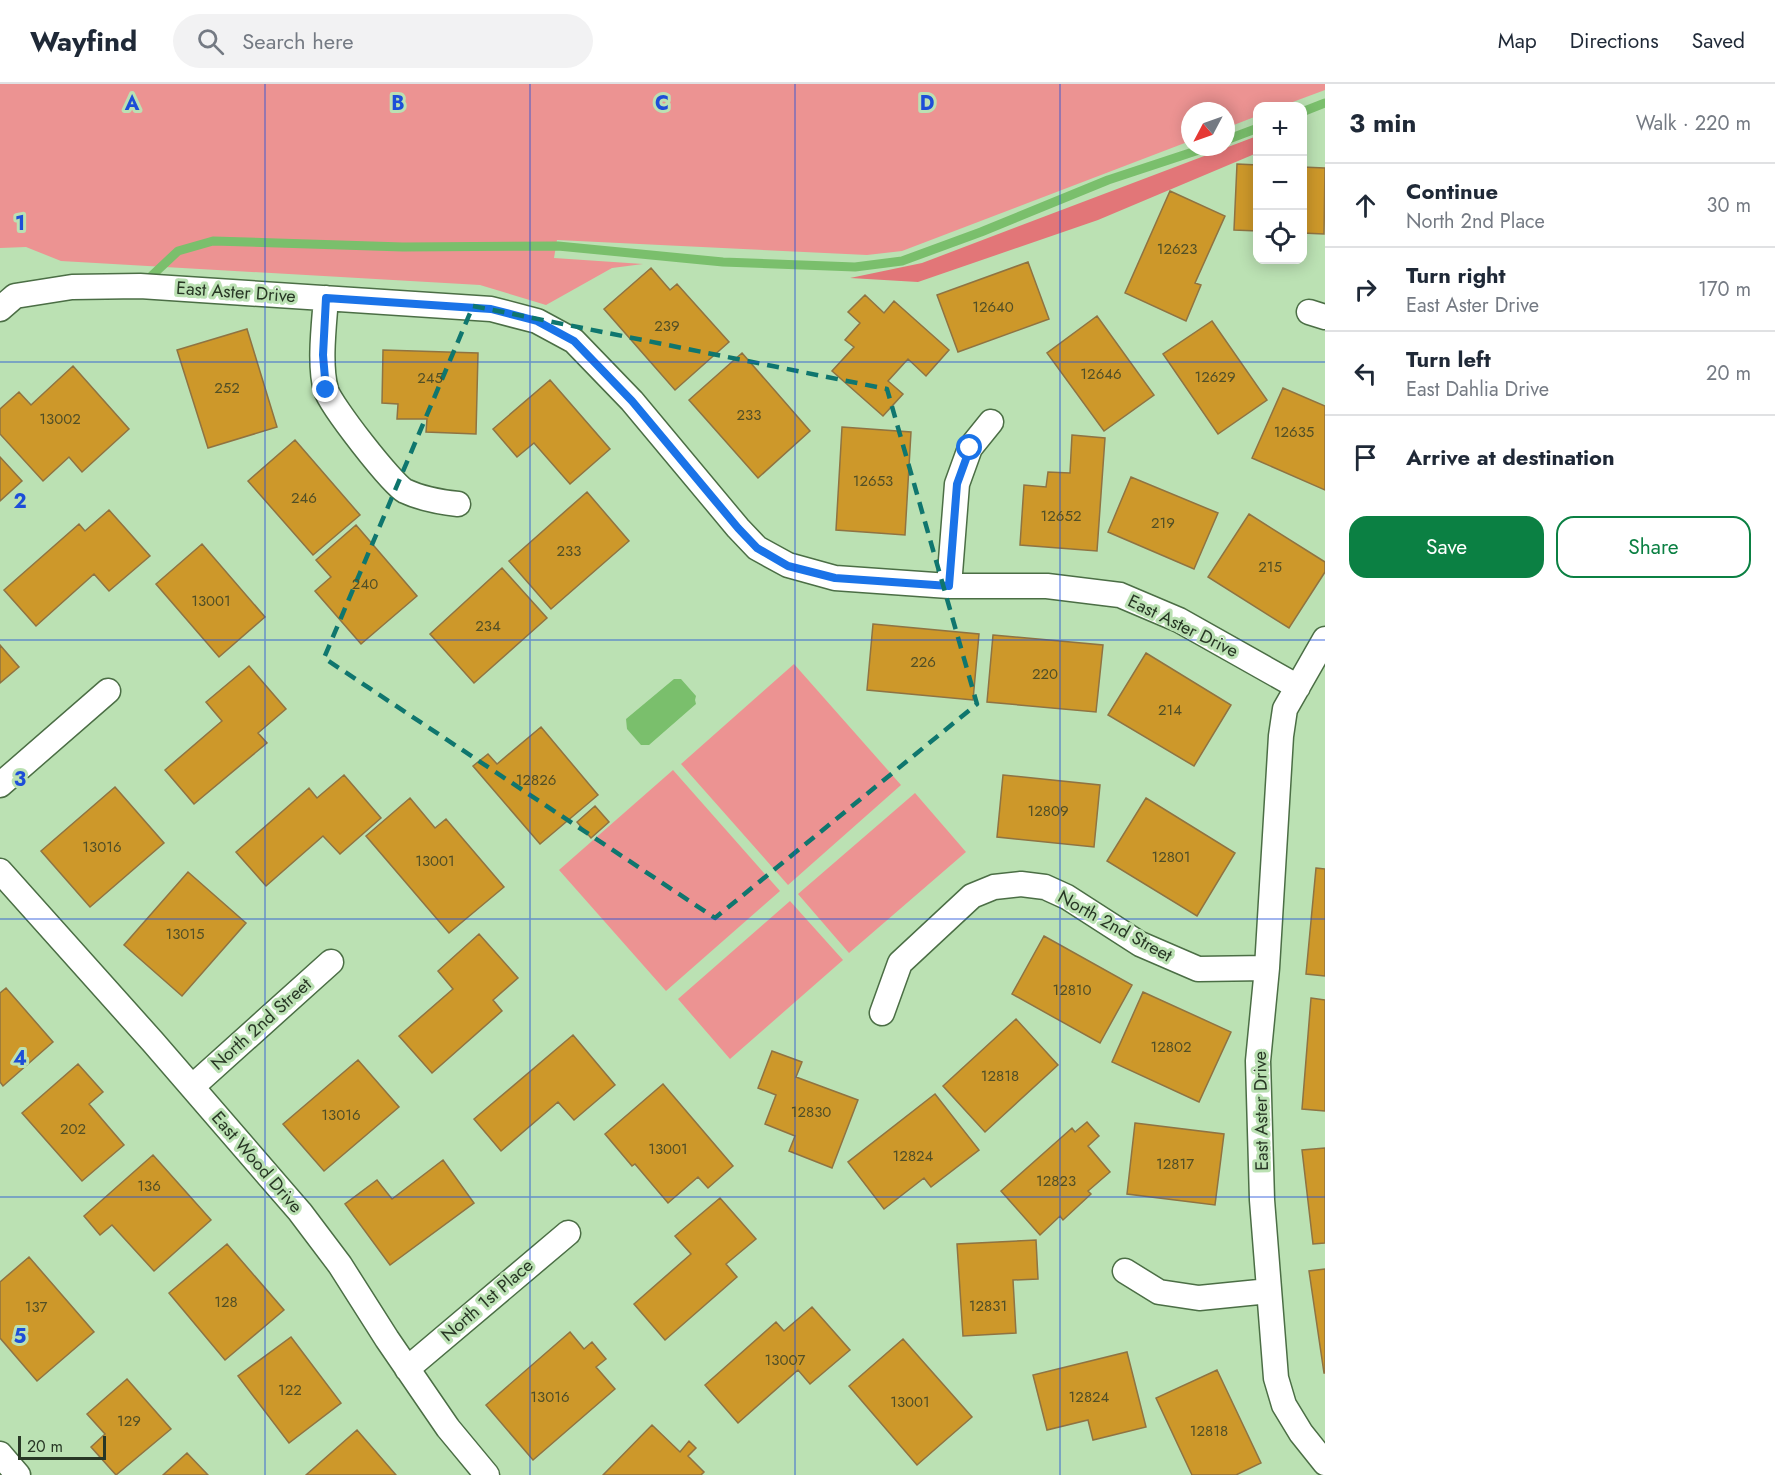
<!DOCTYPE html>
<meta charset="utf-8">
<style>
:root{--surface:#fff;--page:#f2f2f3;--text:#1f2937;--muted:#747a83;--line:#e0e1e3;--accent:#0b8043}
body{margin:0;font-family:Jost,sans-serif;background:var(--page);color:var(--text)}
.controls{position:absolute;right:18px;top:18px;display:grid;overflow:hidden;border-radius:12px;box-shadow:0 3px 15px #0003}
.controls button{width:54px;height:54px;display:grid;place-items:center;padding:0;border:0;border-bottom:2px solid var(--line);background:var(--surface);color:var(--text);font:30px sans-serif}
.compass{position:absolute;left:1181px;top:18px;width:54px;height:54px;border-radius:50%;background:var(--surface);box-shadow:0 3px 15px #0003;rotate:229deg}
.scale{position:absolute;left:18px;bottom:15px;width:88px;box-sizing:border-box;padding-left:6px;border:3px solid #283725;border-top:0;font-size:16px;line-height:21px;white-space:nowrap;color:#283725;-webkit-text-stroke:4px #bbe1b3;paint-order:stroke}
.stop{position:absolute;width:18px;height:18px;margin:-14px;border:4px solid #1a73e8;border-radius:50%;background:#fff}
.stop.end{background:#1a73e8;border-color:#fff;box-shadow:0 2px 6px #0008}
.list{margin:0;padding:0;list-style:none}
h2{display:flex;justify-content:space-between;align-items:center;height:78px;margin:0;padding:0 24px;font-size:26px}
h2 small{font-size:20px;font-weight:400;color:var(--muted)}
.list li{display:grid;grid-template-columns:39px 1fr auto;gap:18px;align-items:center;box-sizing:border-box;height:84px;padding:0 24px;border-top:2px solid var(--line)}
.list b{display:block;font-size:22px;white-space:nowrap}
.list p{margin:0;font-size:20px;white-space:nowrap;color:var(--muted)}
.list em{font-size:20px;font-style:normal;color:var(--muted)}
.actions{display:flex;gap:12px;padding:18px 24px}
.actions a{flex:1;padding:14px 0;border:2px solid var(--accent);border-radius:18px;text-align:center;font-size:21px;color:var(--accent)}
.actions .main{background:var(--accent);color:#fff}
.icon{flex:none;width:33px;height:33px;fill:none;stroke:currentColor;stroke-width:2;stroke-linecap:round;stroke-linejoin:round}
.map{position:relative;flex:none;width:1325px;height:1391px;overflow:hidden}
header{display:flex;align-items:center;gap:36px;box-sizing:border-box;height:84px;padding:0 30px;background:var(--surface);border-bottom:2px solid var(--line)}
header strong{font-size:28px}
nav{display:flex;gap:33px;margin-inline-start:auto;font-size:21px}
.search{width:420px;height:54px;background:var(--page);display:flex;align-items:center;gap:15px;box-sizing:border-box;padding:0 21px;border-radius:33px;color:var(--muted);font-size:22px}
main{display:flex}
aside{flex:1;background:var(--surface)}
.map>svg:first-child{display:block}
.green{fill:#ec9392}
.forest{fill:#e27678}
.water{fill:#7abf6c}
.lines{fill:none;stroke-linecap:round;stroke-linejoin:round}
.stream{stroke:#7abf6c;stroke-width:9}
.building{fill:#cd982a;stroke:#8f7342;stroke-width:1.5}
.street-casing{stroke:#4b6e45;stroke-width:27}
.street{stroke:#fff;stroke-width:24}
.route{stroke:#1a73e8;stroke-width:8}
.marked{fill:none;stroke:#0f766e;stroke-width:4.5;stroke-dasharray:12 8;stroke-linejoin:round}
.grid{fill:none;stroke:#1d4ed8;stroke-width:1.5;stroke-opacity:0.55}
.labels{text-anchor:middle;stroke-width:6;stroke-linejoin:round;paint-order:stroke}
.number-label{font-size:15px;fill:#514f26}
.street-label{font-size:18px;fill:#283725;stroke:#bbe1b3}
.grid-label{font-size:20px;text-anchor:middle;font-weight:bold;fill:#1d4ed8;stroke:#bbe1b3;stroke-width:6;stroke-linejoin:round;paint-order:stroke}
</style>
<header>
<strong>Wayfind</strong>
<div class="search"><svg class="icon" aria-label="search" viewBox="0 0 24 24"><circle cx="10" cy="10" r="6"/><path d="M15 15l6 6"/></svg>Search here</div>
<nav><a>Map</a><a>Directions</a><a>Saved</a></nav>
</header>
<main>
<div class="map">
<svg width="1325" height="1391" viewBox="0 0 1325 1391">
<rect width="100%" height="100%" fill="#bbe1b3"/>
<path class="green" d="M0,0H1325V6L1282,22H1258L1257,32L1226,44V27H1190V57L902,167L867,171L557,156L554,174L643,180L612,184L546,221L480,201L61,177L26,163L0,164Z
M794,580L901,701L788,801L681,680Z
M673,686L780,807L666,907L559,786Z
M915,709L966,768L849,869L798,810Z
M790,817L843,876L730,975L678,915Z"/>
<path class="forest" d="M1257,52V69L1098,136L918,198L850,194L922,179Z"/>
<path class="water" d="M674,595H681L696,612L695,616L696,620L649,661H641L627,645L626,635Z"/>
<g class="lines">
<path class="stream" d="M1302,28L1325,19
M1226,56L1258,44
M145,198L178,167L213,157L403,163L558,162L723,178L855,183L902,177L981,148L1108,96L1208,63"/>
</g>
<path class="building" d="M1237,80L1258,81V147L1234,146Z
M1302,83L1325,84L1324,150L1302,149Z
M1170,107L1225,132L1195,199L1201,201L1186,237L1125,209Z
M1028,178L1049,235L958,268L937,211Z
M651,184L670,206L677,200L729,258L675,306L604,225Z
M865,211L884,229L894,217L949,266L926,292L908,275L888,297L903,310L883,332L832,287L854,263L845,256L860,239L848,228Z
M1097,232L1154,311L1104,347L1047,269Z
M1212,237L1267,316L1218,350L1163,270Z
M247,245L277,343L208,364L177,266Z
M383,266L478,269L476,350L426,348L427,335H397L398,320L382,319Z
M742,269L810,347L758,394L689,316Z
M73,282L129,345L82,388L69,373L43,397L0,350V325L19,308L31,321Z
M550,296L610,365L570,400L534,359L517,373L493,345Z
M1283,304L1325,322V406L1252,374Z
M842,343L911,348L905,451L836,446Z
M1072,351L1105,354L1097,467L1020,461L1024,401L1046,403L1048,388L1070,389Z
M295,356L360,431L313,471L248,397Z
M0,373L22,397L0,417Z
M1131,393L1218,429L1194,485L1108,448Z
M587,408L629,457L551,525L509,477Z
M109,426L150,472L109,507L94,490L36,542L4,506L79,440L85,447Z
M1249,430L1325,478V488L1289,544L1208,493Z
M356,441L417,512L361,560L315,507L331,493L316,476Z
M202,460L265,533L219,573L156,500Z
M502,484L547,534L474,599L430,550Z
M873,540L979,550L973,616L867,606Z
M993,551L1103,561L1096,628L987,618Z
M0,561L19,583L0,599Z
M1146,569L1231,621L1194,682L1108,631Z
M249,582L286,625L258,649L267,659L194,720L165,686L222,637L206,618Z
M541,643L598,711L540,760L473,682L488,670L497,680Z
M344,691L381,734L340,770L323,752L266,802L236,768L309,704L317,714Z
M1003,691L1100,701L1094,763L997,753Z
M115,703L164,759L90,823L41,767Z
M410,714L435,744L446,735L504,803L449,849L366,752Z
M1146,714L1235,769L1197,832L1107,777Z
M595,722L609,738L591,754L577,738Z
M1316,784L1325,785V892L1306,890Z
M188,788L246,839L182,912L124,861Z
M479,850L518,894L493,916L502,927L432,989L399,952L453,905L438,887Z
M1044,852L1132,901L1100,959L1012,910Z
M6,904L53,958L3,1002L0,998V909Z
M1143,908L1231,948L1199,1018L1112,978Z
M1311,914L1325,916V1027L1302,1025Z
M1016,935L1058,981L985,1048L943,1002Z
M573,951L615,1001L574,1036L558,1018L501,1067L474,1035Z
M772,967L802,978L796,993L858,1016L832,1084L789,1067L795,1052L765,1040L776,1011L758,1004Z
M358,976L399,1023L324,1087L283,1040Z
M78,980L103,1008L89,1020L124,1061L82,1097L22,1029Z
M663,1000L733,1082L708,1104L698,1093L668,1119L635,1080L632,1082L605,1050Z
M935,1010L979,1066L931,1103L924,1094L884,1125L848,1078Z
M1087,1038L1099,1052L1088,1062L1110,1088L1088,1107L1091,1110L1063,1136L1060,1132L1040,1151L1001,1107L1072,1044L1075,1048Z
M1135,1039L1224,1050L1215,1121L1127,1110Z
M1325,1064V1159L1313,1160L1302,1066Z
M153,1071L211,1136L154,1187L112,1141L100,1151L84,1132Z
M443,1076L474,1119L390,1181L345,1120L377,1096L392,1115Z
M720,1114L756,1155L726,1180L737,1193L665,1256L634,1220L691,1170L675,1152Z
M1036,1156L1038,1195L1013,1196L1016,1249L963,1252L957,1160Z
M227,1160L284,1226L225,1276L169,1209Z
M29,1173L94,1248L37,1297L0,1254V1198Z
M1325,1185V1289H1324L1309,1187Z
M812,1223L850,1266L810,1300L798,1286L738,1339L705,1301L776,1238L784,1247Z
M570,1248L584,1265L592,1258L606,1275L596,1283L615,1305L533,1376L486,1321Z
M291,1253L341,1319L289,1359L238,1292Z
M903,1255L972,1333L917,1381L849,1302Z
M1127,1268L1146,1343L1093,1356L1088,1336L1047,1346L1033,1291Z
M1217,1286L1261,1379L1236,1391H1192L1156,1314Z
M127,1295L171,1345L116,1391L91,1363L105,1350L87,1330Z
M652,1341L680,1368L689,1357L696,1364L688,1372L704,1388L701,1391H603Z
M357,1346L396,1391H306Z
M187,1369L208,1391H163Z"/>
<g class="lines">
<g class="street-casing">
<path id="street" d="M326,214C324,241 319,281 326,306C331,322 392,400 405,407C422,415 440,418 458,420
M0,225L15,212L72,203L140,202L491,225L537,237L574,257L632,317L738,444L757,464L788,481L835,494L949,502H1047L1120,511L1179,536L1298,603
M1309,228L1325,233
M949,502L957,400L970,364L991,338
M1325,555L1285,625L1281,652L1267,884L1258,977L1262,1116L1276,1294L1284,1321L1301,1349L1325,1379
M0,701L108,607
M0,787L153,958L300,1128L340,1181L387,1255L448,1344L487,1391
M882,929L900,879L972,812L994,803L1021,800L1045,803L1067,813L1140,860L1198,885L1267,884
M192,1003L331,878
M1125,1187L1159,1208L1199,1214L1269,1207
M407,1285L568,1149
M0,1370L18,1391"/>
</g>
<use href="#street" class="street"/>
</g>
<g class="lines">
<path class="route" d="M326,306L323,271L326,214L491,225L537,237L574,257L632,317L738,444L757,464L788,482L835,494L949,502L957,400L970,364"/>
</g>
<path class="marked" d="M473,222L887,305L977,620L715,834L324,574Z"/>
<path class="grid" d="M265,0V1391M530,0V1391M795,0V1391M1060,0V1391M0,278H1325M0,556H1325M0,835H1325M0,1113H1325"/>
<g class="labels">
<g class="number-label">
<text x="1177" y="170">12623</text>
<text x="993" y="228">12640</text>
<text x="667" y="247">239</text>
<text x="1101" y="295">12646</text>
<text x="1215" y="298">12629</text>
<text x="430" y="299">245</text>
<text x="227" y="309">252</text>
<text x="749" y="336">233</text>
<text x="60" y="340">13002</text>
<text x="1294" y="353">12635</text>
<text x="873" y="402">12653</text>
<text x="304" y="419">246</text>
<text x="1061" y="437">12652</text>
<text x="1163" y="444">219</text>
<text x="569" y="472">233</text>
<text x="1270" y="488">215</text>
<text x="365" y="505">240</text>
<text x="211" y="522">13001</text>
<text x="488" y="547">234</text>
<text x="923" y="583">226</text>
<text x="1045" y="595">220</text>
<text x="1170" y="631">214</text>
<text x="536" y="701">12826</text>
<text x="1048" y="732">12809</text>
<text x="102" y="768">13016</text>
<text x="1171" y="778">12801</text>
<text x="435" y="782">13001</text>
<text x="185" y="855">13015</text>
<text x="1072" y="911">12810</text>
<text x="1171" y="968">12802</text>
<text x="1000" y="997">12818</text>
<text x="811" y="1033">12830</text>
<text x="341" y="1036">13016</text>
<text x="73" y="1050">202</text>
<text x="668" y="1070">13001</text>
<text x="913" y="1077">12824</text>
<text x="1175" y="1085">12817</text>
<text x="1056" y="1102">12823</text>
<text x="149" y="1107">136</text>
<text x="226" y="1223">128</text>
<text x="988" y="1227">12831</text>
<text x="36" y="1228">137</text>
<text x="785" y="1281">13007</text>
<text x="290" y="1311">122</text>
<text x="550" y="1318">13016</text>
<text x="1089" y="1318">12824</text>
<text x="910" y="1323">13001</text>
<text x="129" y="1342">129</text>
<text x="1209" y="1352">12818</text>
</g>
<g class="street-label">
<text transform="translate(236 208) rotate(4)" y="6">East Aster Drive</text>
<text transform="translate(1183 542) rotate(26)" y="6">East Aster Drive</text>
<text transform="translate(1115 842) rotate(29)" y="6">North 2nd Street</text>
<text transform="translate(261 940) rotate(-42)" y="6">North 2nd Street</text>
<text transform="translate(1261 1027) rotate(-91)" y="6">East Aster Drive</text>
<text transform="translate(257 1078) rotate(49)" y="6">East Wood Drive</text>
<text transform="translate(487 1216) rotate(-41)" y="6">North 1st Place</text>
</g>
</g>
<g class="grid-label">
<text x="132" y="26">A</text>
<text x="398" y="26">B</text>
<text x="662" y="26">C</text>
<text x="927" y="26">D</text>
<text x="20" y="146">1</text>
<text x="20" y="424">2</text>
<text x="20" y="702">3</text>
<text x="20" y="981">4</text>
<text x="20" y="1259">5</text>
</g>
</svg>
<div class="controls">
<button>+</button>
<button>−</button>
<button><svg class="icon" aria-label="locate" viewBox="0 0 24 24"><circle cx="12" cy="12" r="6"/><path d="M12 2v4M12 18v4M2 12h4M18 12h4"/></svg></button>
</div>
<svg class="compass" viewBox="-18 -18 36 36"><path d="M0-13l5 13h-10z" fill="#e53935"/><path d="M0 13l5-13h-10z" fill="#747a83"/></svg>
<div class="scale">20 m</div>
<div class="stop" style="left:970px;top:364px"></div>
<div class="stop end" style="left:326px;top:306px"></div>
</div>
<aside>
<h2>3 min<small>Walk · 220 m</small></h2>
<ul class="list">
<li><svg class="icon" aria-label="ahead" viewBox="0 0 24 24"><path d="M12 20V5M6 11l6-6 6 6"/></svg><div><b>Continue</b><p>North 2nd Place</p></div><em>30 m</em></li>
<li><svg class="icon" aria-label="right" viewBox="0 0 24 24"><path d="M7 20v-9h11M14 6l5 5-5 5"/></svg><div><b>Turn right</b><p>East Aster Drive</p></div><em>170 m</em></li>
<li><svg class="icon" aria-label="left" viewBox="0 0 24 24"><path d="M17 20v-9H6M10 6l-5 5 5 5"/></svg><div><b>Turn left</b><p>East Dahlia Drive</p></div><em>20 m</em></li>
<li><svg class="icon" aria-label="arrive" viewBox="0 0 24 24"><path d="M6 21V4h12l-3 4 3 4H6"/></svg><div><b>Arrive at destination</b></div></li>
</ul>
<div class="actions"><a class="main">Save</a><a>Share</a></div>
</aside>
</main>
